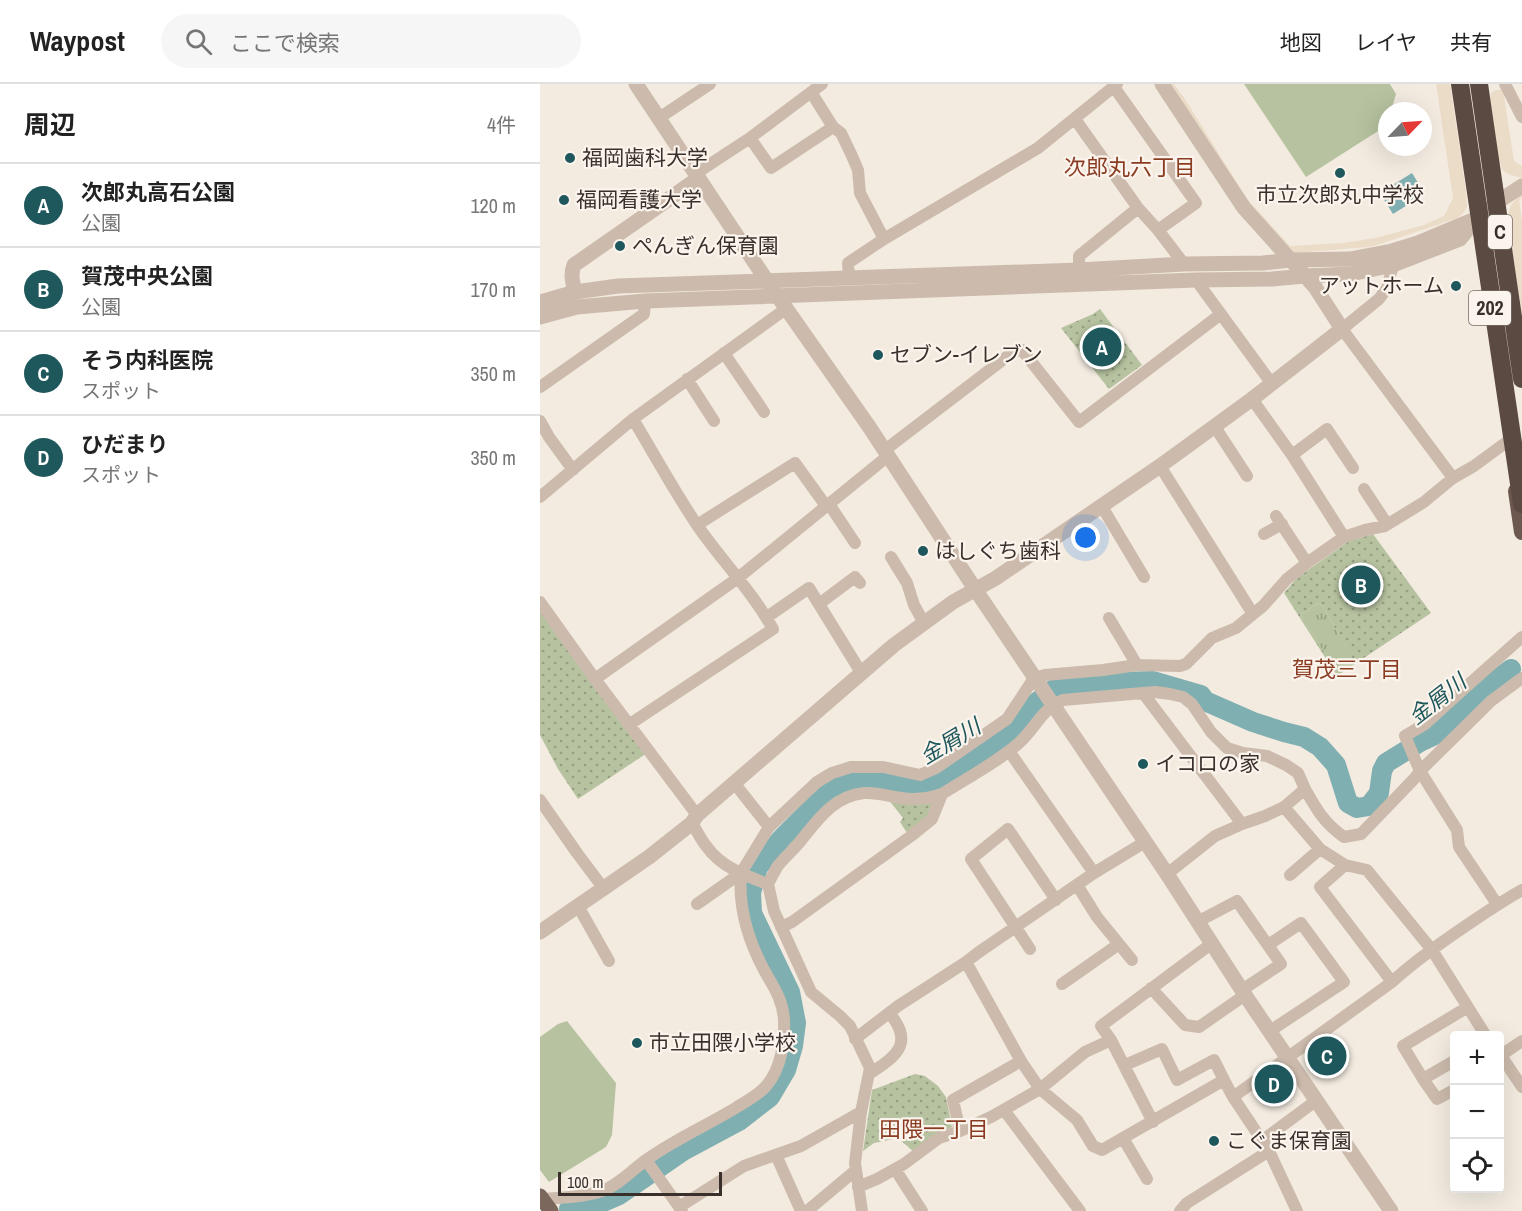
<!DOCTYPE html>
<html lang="ja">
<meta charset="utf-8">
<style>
:root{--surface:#fff;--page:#f6f6f6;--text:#222;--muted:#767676;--line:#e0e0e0;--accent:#1f585c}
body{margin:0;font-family:"Archivo Narrow","Noto Sans JP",sans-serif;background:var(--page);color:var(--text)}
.controls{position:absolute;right:18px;bottom:18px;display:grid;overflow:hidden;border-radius:6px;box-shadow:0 6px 24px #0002}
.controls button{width:54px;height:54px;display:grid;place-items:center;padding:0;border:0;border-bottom:2px solid var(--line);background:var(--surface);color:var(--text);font:30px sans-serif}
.compass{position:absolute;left:838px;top:18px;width:54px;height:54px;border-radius:50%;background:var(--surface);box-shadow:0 6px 24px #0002;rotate:65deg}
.scale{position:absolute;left:18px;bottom:15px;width:164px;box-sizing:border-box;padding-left:6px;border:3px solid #3a302b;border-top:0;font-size:16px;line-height:21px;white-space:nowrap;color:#3a302b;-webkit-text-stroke:4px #fbf4ed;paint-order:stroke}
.you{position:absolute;left:546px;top:454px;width:21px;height:21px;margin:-15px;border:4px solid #fff;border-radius:50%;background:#1a73e8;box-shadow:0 0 0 9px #1a73e833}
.badge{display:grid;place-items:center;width:39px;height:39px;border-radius:50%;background:var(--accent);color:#fff;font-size:20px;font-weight:700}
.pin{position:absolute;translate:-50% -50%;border:3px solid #fff;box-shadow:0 2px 6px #0006}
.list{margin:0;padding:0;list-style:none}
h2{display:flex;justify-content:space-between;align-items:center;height:78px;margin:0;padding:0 24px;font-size:26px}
h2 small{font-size:20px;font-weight:400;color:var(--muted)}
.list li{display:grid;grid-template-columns:39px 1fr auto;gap:18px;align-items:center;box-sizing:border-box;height:84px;padding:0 24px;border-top:2px solid var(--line)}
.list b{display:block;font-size:22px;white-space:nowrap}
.list p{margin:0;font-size:20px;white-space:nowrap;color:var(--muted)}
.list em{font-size:20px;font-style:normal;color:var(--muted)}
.icon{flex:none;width:33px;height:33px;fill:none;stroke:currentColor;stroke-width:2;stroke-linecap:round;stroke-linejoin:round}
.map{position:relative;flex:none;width:982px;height:1127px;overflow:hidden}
header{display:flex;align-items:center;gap:36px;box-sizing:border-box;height:84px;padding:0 30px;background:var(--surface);border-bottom:2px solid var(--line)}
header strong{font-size:28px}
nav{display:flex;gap:33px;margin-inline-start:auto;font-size:21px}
.search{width:420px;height:54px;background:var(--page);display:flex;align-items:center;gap:15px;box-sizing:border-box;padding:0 21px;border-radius:33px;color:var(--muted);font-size:22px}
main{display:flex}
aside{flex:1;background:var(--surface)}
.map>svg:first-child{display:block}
.grass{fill:url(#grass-tufts)}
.park{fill:url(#park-dots);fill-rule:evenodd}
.garden{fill:#b7c3a0}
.plaza{fill:#ebdcc8}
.water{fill:#7fafb1}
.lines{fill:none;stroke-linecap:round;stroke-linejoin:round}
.stream{stroke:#7fafb1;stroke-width:3}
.river{stroke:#7fafb1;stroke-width:20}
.minor{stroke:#ccbbac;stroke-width:12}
.tertiary{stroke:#ccbbac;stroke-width:15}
.primary{stroke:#7c675c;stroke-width:15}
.trunk{stroke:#6c584f;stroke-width:16}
.motorway-bridge{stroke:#5b4a42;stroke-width:18}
.poi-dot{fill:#1f585c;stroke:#fbf4ed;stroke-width:2}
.labels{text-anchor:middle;stroke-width:4.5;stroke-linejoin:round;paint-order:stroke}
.shield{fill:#fbf4ed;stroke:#746b65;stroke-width:1.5}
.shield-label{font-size:20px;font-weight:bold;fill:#3a302b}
.poi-label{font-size:21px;fill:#3a302b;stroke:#fbf4ed;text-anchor:start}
.neighbourhood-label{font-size:22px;fill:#8a3c23;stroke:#fbf4ed}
.water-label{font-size:22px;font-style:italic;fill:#1f585c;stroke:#fbf4ed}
</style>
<header>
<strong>Waypost</strong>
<div class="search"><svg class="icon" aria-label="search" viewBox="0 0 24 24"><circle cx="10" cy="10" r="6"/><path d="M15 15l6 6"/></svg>ここで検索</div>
<nav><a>地図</a><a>レイヤ</a><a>共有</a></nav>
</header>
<main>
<aside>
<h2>周辺<small>4件</small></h2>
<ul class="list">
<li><span class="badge">A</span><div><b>次郎丸高石公園</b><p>公園</p></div><em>120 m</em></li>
<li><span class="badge">B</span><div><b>賀茂中央公園</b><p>公園</p></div><em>170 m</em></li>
<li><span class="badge">C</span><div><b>そう内科医院</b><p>スポット</p></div><em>350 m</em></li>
<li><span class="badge">D</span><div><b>ひだまり</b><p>スポット</p></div><em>350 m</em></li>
</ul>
</aside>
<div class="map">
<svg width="982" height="1127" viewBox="0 0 982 1127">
<defs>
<pattern id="grass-tufts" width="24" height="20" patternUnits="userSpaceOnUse" patternTransform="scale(1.5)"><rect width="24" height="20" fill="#b7c3a0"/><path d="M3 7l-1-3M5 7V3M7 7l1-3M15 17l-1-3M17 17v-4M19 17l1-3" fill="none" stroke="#969f83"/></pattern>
<pattern id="park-dots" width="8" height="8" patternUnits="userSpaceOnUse" patternTransform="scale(1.5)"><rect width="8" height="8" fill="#b7c3a0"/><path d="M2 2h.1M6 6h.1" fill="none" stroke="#969f83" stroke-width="1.8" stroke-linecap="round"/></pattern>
</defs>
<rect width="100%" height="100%" fill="#f3ebe0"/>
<path class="grass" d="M778,519L782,521L815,578L797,589L760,531Z"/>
<path class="park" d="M560,225L602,281L569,305L521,244L553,230Z
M833,450L891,529L797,592L744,509L757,494L809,457ZM778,519L782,521L814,577L797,588L760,531Z
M0,524L107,669L38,715L18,685L0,651Z
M348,715L393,718L390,730L367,749L360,738L363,734Z
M375,990L385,992L398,1002L406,1013L412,1043L395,1051L374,1068L358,1054L334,1059L323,1067L332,1006Z"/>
<path class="garden" d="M704,0H850L856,10L851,27H847L846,42L766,93Z
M27,937L76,999L72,1051L66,1063L9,1098L0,1086V953L18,940Z"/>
<path class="plaza" d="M631,0H634L645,15L707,115L750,162L803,159L835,154L884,141L904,132L913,114L896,0H910L926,107L927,123L924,128L918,134L837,161L828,163L755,169L705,115Z
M956,6H963L974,77L982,82V94L971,91L963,87L958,72L950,13L952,8Z
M982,109V113L979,116L982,137V232L968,143V130L971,121Z"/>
<path class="water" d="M872,89L885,110L853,130L840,109Z"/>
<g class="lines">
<path class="stream" d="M50,1127L54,1122"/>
<path class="river" d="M29,1125L54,1122L79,1111L143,1067L199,1037L230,1013L246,986L253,962L256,939L250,908L212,829L211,809L218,783L242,754L275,721L285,709L305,700L340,695L380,702L404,693L468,650L493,621L514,605L547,599L613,597L661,611L665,617L713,638L744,648L764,653L780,663L796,681L808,719L817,724L829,722L839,709L842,687L846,679L880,658L897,650L948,602L971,585"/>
<path class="minor" d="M965,0L982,33
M574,3L656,119L618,146
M271,8L293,43
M119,34L170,0
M535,35L598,124L618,146L644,180
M210,54L231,84L293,43L301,49L312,72L318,86L320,109L344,155
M155,90L210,54L282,0
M853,181L847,204L839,215L802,245L913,394
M539,186V172L598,124
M309,193L308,179L344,155L498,64L577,0
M656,196L732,300
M184,269L224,328
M147,295L174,337
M0,303L104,230L105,217
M712,315L752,371L804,453
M0,337L9,353L33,386
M675,343L707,392
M345,366L473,268L482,266L539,338L681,230
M752,371L787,345L813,384
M620,382L713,530
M824,405L847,440
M0,413L93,335L247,224
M289,420L315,459
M561,421L604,493
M736,432L767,479
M157,441L255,379L286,422
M724,450L742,440
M351,473L367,499L374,521L384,539
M0,518L55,595L157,731
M279,520L315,493L320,499
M227,533L269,504L322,590
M569,534L597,581
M55,595L198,494L348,372
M603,609L615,608L630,610L643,613L652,620L671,648L687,664L703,669L727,672L746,681L758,689L765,705
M90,640L233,545C212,507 181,476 157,441C134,407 114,370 93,335
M469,667L554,789
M195,700L229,743
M0,716L37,769L64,805
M744,723L765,705C777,726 784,739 804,753L821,750L874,695L880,687L951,617L982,594
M152,739C157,747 161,756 167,763C181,783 206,792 228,800
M805,781L780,803L852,898
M627,790L675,752L702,740
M750,791L780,765
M537,801L557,833L592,876
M157,820L201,789L229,743L277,698L292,689L311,683H343L380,691L396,684L467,635L494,594L505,591L563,586L597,581L640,582L646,580L672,554L696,544L713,530L723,522L747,495L767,479L804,453L825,446L845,442L884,418L913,394L934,382L968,357
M957,820L919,763L917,746L880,687L865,652L885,640L918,610L982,553
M38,822L69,877
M657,838L697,817L741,880L702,906
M241,843L252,838L371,752L392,735L402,710
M728,861L761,839L804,898L730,947
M490,865L431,775L468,745L516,816
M426,878L481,977L500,1005L537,1036L553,1062L562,1066L684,996L693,1013L729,1067L757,1127
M522,900L579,860
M611,904L645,941L659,943L705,911
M315,955L358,922L426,878L439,868L554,789L605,758
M571,956L613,1038
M960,970L982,1003
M960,972L982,957
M914,977L883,995L863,962L928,923
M585,981L622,965L637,996L674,976L684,996
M329,990C355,973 375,960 350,930
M883,995L897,1015L914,1006
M693,1013L852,898C870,881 891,866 911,852C934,836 957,820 982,806
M464,1026L540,1127
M420,1047L413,1016L481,977
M583,1054L607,1095
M723,1056L777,1016
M236,1071L261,1127
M106,1076L142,1127
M355,1085L382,1127
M318,1103L337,1095L364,1080L399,1054L420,1047L451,1033L500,1005L545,968L571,956L561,942L671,860
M3,1115C22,1114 43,1113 62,1107C79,1101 92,1086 106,1076C135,1055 168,1041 197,1023C207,1017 220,1010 227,1001C241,984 245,958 244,936C243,916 233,902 224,886C208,856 198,824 201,789
M139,1123L204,1082L261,1062L321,1028
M267,1127L316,1086
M322,1127L315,1079L321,1028L330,984L310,942L300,932L271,908L234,827L228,800C231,794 234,789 237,783C243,775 252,767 259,759C277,737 293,712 324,709C336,708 348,712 361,714C375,716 388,715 402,710C427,694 458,678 480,658C497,642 501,626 523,616L603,609L702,740L725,732L744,723L780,765L805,781L827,786L892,866L946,952
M640,1127L647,1119L729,1067"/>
<path class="tertiary" d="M96,0L227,197L330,344L435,505L627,790L705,911L851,1127
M35,208C33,199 30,191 34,181L159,94
M0,218L35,208L78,202L539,186L644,180L723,179L751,176L810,175L852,167L878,159L933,136
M0,233L37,223L105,217L656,196L732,195L765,192L811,190L853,181L920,155L936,135L959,117L982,102
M0,848L109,773L152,739L157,731L354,561L413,518L456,494L620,382L712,315L802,245L775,203L704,124L622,0"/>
<path class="primary" d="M0,1112L11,1127"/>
<path class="trunk" d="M976,407L982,448"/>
<path class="motorway-bridge" d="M920,0L982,420
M939,0L982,295"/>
</g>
<g class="poi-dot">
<circle cx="30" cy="74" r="6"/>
<circle cx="800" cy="89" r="6"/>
<circle cx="24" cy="116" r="6"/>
<circle cx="80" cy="162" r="6"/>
<circle cx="916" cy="202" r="6"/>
<circle cx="338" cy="271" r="6"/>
<circle cx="383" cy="467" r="6"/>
<circle cx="603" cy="680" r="6"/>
<circle cx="97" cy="959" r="6"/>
<circle cx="674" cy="1057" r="6"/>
</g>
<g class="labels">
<g class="shield">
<rect x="948" y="131" width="24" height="34" rx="4.5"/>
<rect x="929" y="207" width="42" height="34" rx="4.5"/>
</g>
<g class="shield-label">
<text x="960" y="155">C</text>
<text x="950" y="231">202</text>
</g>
<g class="poi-label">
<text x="42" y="81">福岡歯科大学</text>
<text x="800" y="118" text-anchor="middle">市立次郎丸中学校</text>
<text x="36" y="123">福岡看護大学</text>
<text x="92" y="169">ぺんぎん保育園</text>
<text x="904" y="209" text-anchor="end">アットホーム</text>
<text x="350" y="278">セブン-イレブン</text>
<text x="395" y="474">はしぐち歯科</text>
<text x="615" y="687">イコロの家</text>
<text x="109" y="966">市立田隈小学校</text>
<text x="686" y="1064">こぐま保育園</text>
</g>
<g class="neighbourhood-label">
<text x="590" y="91">次郎丸六丁目</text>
<text x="807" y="593">賀茂三丁目</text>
<text x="394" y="1053">田隈一丁目</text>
</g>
<g class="water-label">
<text transform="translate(897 615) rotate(-38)" y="8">金屑川</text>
<text transform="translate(410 657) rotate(-31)" y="8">金屑川</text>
</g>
</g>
</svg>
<div class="controls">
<button>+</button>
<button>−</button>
<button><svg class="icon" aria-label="locate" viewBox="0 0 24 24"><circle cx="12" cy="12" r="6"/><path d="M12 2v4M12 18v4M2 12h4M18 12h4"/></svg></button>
</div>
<svg class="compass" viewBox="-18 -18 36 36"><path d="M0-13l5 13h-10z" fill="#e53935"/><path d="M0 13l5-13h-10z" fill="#767676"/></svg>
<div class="scale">100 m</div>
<div class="you"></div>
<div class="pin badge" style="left:562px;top:263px">A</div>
<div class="pin badge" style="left:821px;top:501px">B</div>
<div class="pin badge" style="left:787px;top:972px">C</div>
<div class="pin badge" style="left:734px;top:1000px">D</div>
</div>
</main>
